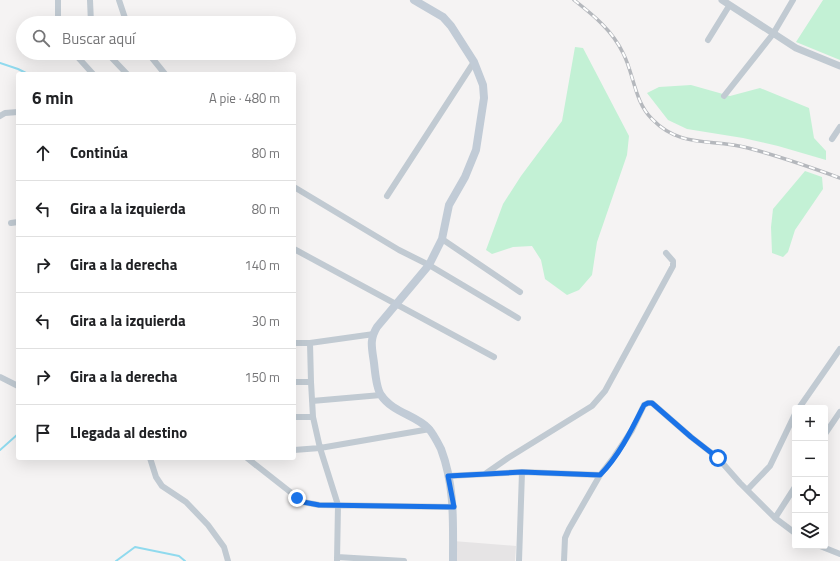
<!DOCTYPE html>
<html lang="es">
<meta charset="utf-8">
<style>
:root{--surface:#fff;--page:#f2f2f2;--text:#202124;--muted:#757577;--line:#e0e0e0}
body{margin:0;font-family:"Titillium Web",sans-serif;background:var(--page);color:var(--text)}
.controls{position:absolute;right:12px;bottom:12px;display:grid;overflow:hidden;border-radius:4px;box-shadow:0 4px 16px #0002}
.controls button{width:36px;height:36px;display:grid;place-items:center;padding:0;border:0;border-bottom:1px solid var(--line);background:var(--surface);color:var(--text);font:20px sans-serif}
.stop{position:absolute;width:12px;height:12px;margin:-9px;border:3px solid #1a73e8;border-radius:50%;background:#fff}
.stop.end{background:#1a73e8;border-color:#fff;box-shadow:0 1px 4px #0008}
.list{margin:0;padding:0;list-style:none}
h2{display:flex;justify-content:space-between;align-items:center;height:52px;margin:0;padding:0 16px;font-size:17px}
h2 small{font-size:13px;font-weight:400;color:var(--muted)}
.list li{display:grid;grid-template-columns:26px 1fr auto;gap:12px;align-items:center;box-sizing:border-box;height:56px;padding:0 16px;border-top:1px solid var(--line)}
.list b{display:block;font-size:15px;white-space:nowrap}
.list em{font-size:13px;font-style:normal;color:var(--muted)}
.icon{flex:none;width:22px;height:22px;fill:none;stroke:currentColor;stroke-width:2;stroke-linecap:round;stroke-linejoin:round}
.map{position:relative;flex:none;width:840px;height:561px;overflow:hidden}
.search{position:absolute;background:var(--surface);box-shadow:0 4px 16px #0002;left:16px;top:16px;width:280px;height:44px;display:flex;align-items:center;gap:10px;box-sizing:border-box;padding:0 14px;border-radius:22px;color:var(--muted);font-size:15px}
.panel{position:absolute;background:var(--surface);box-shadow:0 4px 16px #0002;left:16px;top:72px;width:280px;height:388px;border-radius:4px}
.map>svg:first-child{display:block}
.education{fill:#e6e4e5}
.green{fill:#c3f1d5}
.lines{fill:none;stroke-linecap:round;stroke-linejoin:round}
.stream{stroke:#90daee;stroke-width:2}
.minor{stroke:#c1cad2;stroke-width:6}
.tertiary{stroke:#c1cad2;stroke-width:7}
.secondary{stroke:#c1cbd6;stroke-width:8}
.rail-casing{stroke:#b5b8bd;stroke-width:3.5}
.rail{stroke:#fff;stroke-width:2;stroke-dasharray:6;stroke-linecap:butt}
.route{stroke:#1a73e8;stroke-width:5}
</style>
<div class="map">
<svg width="840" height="561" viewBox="0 0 840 561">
<rect width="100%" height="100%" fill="#f5f3f3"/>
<path class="education" d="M453,541L516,546L515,561H453Z"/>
<path class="green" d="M823,0H840V60L796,42Z
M575,47L583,48L629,136L627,155L597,242L592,275L579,290L567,295L545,279L541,260L532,246L513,247L492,254L486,250L503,204L521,176L562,121Z
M691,85L730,96L760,88L809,108L814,138L826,151V160L778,146L743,138L687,129L668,120L647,93L659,87Z
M805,171L822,177L823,189L795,230L788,252L783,257L772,253L771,227L773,209Z"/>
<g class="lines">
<path class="stream" d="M0,63L18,69L28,74
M0,450L18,434
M116,561L135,547L179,556L185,561"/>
<path class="minor" d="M58,0V23
M90,0L91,23
M119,0L125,18L128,23
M708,40L729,6
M74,53L93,74
M107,53L127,74
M148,53L165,74
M724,96L773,34L793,0
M0,116L5,113L18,112
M832,139L840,127
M294,187L399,250L429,265L518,318
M387,196L474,62
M11,223L18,222
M442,239L520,292
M294,249L494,357
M294,343H310L311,382L313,417L320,448L338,505L337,561
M310,343L374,334
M0,377L18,386
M294,382H311
M312,401L381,395
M799,408L840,349
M294,417H313
M825,434L840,412
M294,450L320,448L430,429
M150,458L156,477L162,486L186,502L208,525L224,547L228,561
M247,458L303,502L319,505L454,507
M485,474L508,458L592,406L605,391L673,266V261L666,253
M448,476L522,472L600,475
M795,487L775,518L795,533
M748,489L770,466L795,414
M820,546L840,554
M337,557L404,561
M519,561L522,472
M564,561L565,538L569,529L600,475L614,457L632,430L644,405L648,403H652L691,437L718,458L740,483L775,518"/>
<path class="tertiary" d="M722,0L796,48L840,66"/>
<path class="secondary" d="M414,0L443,17L451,26L474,62L483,85L484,98L476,150L465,177L449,205L442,239L429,265L377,327C369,340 372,348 374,363C375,371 376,388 381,395C392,412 415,415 428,428C433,433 438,443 441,449C455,486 453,523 453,561"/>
<g class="rail-casing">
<path id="rail" d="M574,0C593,15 612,30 623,53C634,74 634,101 652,119C681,149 712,138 748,148C779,156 810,167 840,178"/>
</g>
<use href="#rail" class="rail"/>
</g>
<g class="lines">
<path class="route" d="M297,498L303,502L319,505L454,507L448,476L522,472L600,475C619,456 632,429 644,405L648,403H652L691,437L718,458"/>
</g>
</svg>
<div class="controls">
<button>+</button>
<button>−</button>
<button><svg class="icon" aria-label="locate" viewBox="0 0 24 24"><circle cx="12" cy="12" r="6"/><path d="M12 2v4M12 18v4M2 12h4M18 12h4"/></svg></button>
<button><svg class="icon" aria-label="layers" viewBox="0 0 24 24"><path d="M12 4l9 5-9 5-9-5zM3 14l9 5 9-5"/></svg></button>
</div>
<div class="stop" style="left:718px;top:458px"></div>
<div class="stop end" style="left:297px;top:498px"></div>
<div class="search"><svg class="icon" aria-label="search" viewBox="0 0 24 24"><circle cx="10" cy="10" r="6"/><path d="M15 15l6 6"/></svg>Buscar aquí</div>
<section class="panel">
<h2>6 min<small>A pie · 480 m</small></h2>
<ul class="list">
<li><svg class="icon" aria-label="ahead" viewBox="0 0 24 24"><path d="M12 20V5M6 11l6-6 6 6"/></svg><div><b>Continúa</b></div><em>80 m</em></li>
<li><svg class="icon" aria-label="left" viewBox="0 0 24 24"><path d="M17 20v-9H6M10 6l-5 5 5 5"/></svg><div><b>Gira a la izquierda</b></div><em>80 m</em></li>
<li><svg class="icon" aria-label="right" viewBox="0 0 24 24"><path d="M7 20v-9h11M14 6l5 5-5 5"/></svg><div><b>Gira a la derecha</b></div><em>140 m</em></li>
<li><svg class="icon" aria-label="left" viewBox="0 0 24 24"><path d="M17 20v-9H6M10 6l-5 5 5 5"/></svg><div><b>Gira a la izquierda</b></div><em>30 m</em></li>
<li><svg class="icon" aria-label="right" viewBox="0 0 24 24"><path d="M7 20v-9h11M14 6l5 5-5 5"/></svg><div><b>Gira a la derecha</b></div><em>150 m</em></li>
<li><svg class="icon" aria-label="arrive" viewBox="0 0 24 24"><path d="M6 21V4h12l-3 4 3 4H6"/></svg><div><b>Llegada al destino</b></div></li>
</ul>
</section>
</div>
